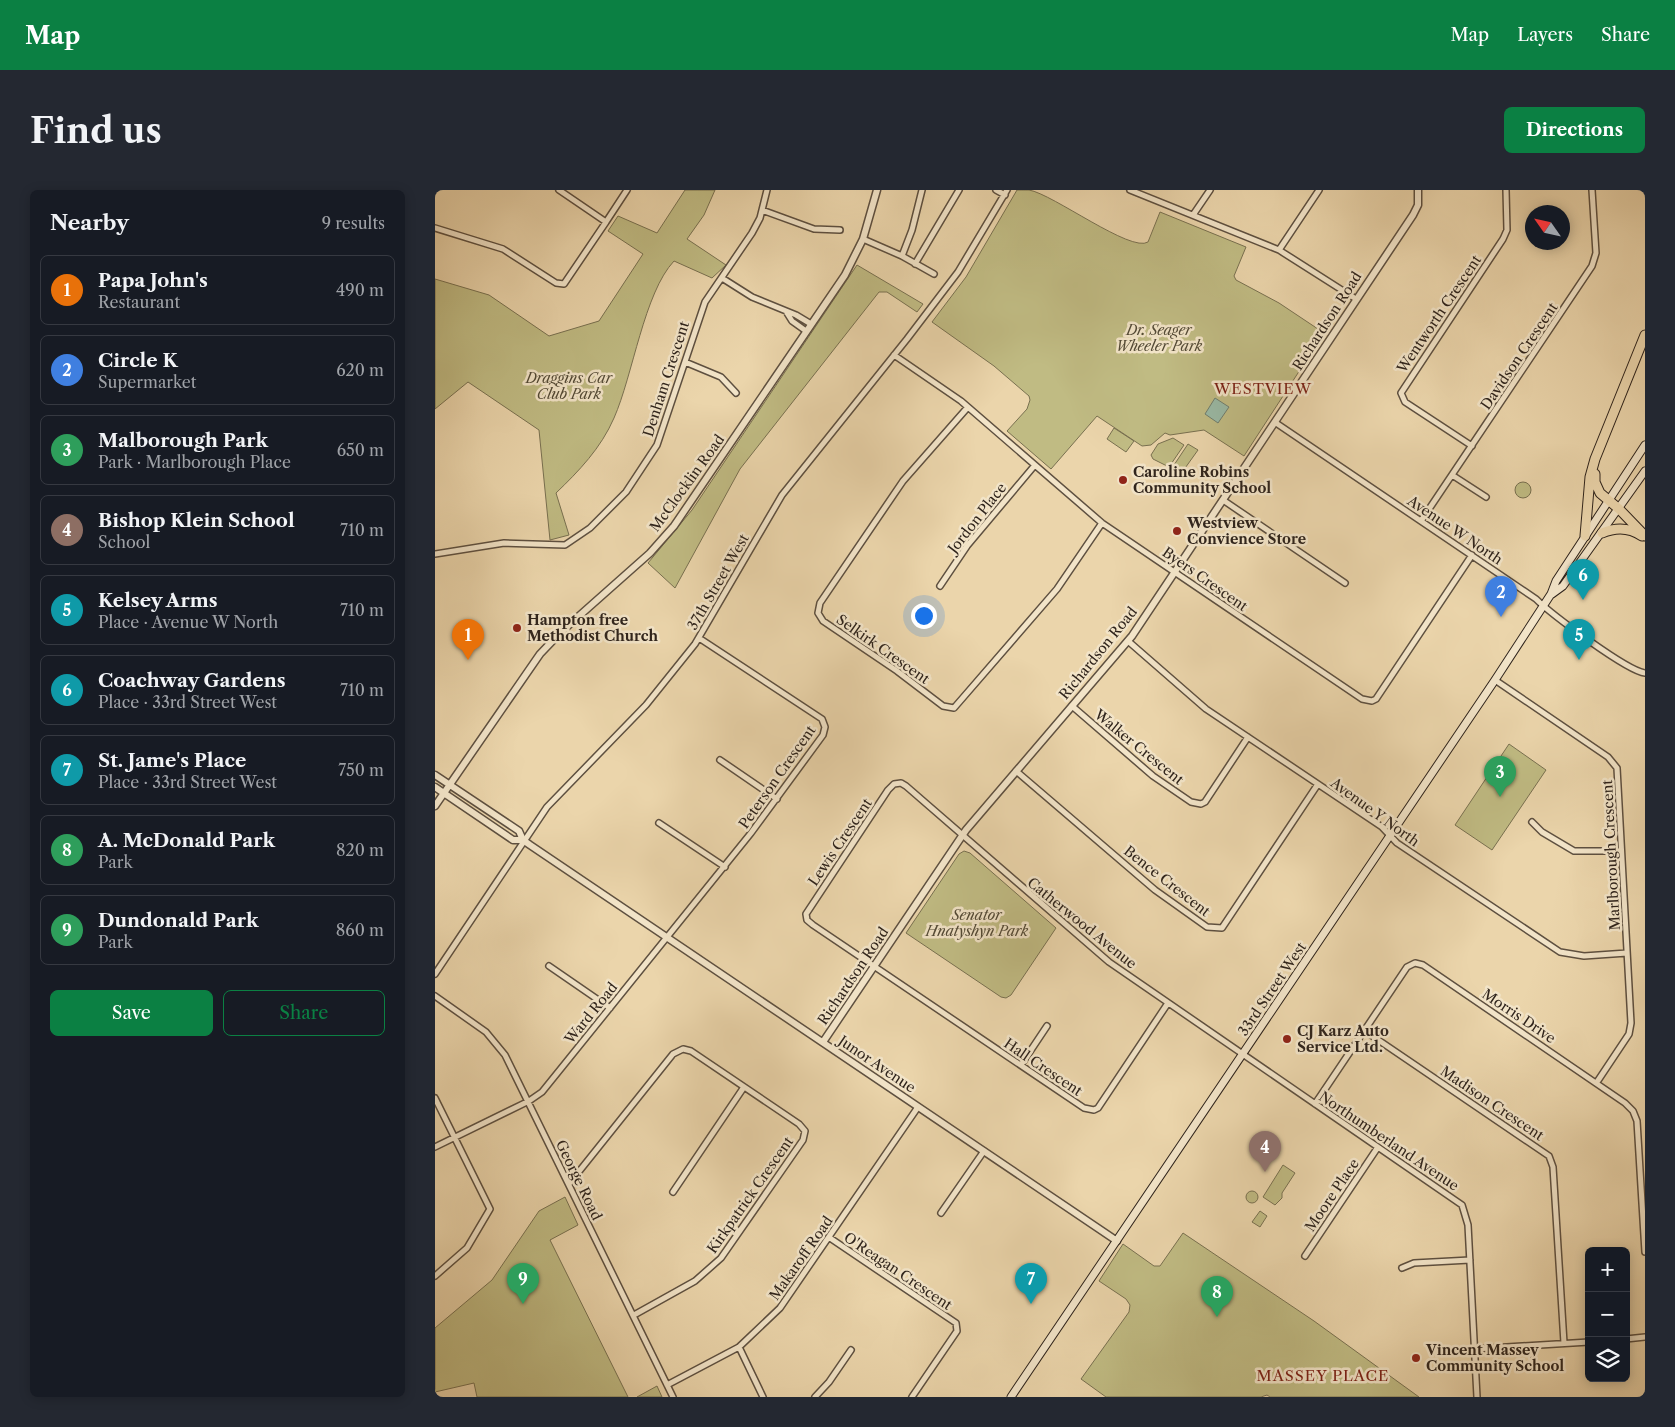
<!DOCTYPE html>
<meta charset="utf-8">
<style>
:root{--surface:#171b24;--page:#242831;--text:#f1f3f6;--muted:#9ea1a6;--line:#363941;--accent:#0b8043}
body{margin:0;font-family:"Libre Caslon Text",serif;background:var(--page);color:var(--text)}
.controls{position:absolute;right:15px;bottom:15px;display:grid;overflow:hidden;border-radius:8px;box-shadow:0 2px 12px #0003}
.controls button{width:45px;height:45px;display:grid;place-items:center;padding:0;border:0;border-bottom:1px solid var(--line);background:var(--surface);color:var(--text);font:25px sans-serif}
.compass{position:absolute;left:1090px;top:15px;width:45px;height:45px;border-radius:50%;background:var(--surface);box-shadow:0 2px 12px #0003;rotate:304deg}
.you{position:absolute;left:488px;top:425px;width:18px;height:18px;margin:-12px;border:4px solid #fff;border-radius:50%;background:#1a73e8;box-shadow:0 0 0 8px #1a73e833}
.badge{display:grid;place-items:center;width:32px;height:32px;border-radius:50%;background:var(--accent);color:#fff;font-size:16px;font-weight:700}
.pin{position:absolute;translate:-50% -41px;filter:drop-shadow(0 1px 2px #0008)}
.pin::after{content:'';position:absolute;top:26px;width:18px;height:15px;background:inherit;clip-path:polygon(0 0,100% 0,50% 100%)}
.list{margin:0;padding:0;list-style:none}
h2{display:flex;justify-content:space-between;align-items:center;height:65px;margin:0;padding:0 20px;font-size:21px}
h2 small{font-size:16px;font-weight:400;color:var(--muted)}
.list li{display:grid;grid-template-columns:32px 1fr auto;gap:15px;align-items:center;box-sizing:border-box;height:70px;margin:0 10px 10px;padding:0 10px;border:1px solid var(--line);border-radius:8px}
.list b{display:block;font-size:19px;white-space:nowrap}
.list p{margin:0;font-size:16px;white-space:nowrap;color:var(--muted)}
.list em{font-size:16px;font-style:normal;color:var(--muted)}
.actions{display:flex;gap:10px;padding:15px 20px}
.actions a{flex:1;padding:11px 0;border:1px solid var(--accent);border-radius:8px;text-align:center;font-size:18px;color:var(--accent)}
.actions .main{background:var(--accent);color:#fff}
.icon{flex:none;width:28px;height:28px;fill:none;stroke:currentColor;stroke-width:2;stroke-linecap:round;stroke-linejoin:round}
.map{position:relative;flex:none;width:1210px;height:1207px;overflow:hidden;border-radius:8px}
header{display:flex;align-items:center;gap:30px;box-sizing:border-box;height:70px;padding:0 25px;background:var(--accent);color:#fff}
header strong{font-size:24px}
nav{display:flex;gap:28px;margin-inline-start:auto;font-size:18px}
.intro{display:flex;align-items:center;justify-content:space-between;box-sizing:border-box;height:120px;padding:0 30px}
h1{margin:0;font-size:35px}
.button{padding:12px 22px;border-radius:8px;background:var(--accent);color:#fff;font-size:18px;font-weight:700}
main{display:flex;gap:30px;padding:0 30px}
aside{flex:1;background:var(--surface);border-radius:8px;box-shadow:0 2px 12px #0003}
.map>svg:first-child{display:block}
.green{fill:#c0bb83;stroke:#787050}
.water{fill:#99b9a5;stroke:#6f7d6e}
.lines{fill:none;stroke-linecap:round;stroke-linejoin:round}
.minor-casing{stroke:#5e5040;stroke-width:8}
.tertiary-casing{stroke:#5e5040;stroke-width:9}
.secondary-casing{stroke:#2f241c;stroke-width:9}
.trunk-casing{stroke:#2f241c;stroke-width:11}
.minor{stroke:#f2e4c8;stroke-width:5}
.tertiary{stroke:#f2e4c8;stroke-width:6}
.secondary{stroke:#f2e4c8;stroke-width:7}
.trunk{stroke:#ebd5ab;stroke-width:9}
.poi-dot{fill:#8f2418;stroke:#f2e4c8;stroke-width:2}
.labels{text-anchor:middle;stroke-width:5;stroke-linejoin:round;paint-order:stroke}
.street-label{font-size:14px;fill:#2f241c;stroke:#f2e4c8}
.park-label{font-size:14px;font-style:italic;fill:#534a36;stroke:#f2e4c8}
.poi-label{font-size:14px;font-weight:bold;fill:#2f241c;stroke:#f2e4c8;text-anchor:start}
.neighbourhood-label{font-size:15px;letter-spacing:1px;fill:#7a1f14;stroke:#f2e4c8}
</style>
<header>
<strong>Map</strong>
<nav><a>Map</a><a>Layers</a><a>Share</a></nav>
</header>
<div class="intro"><h1>Find us</h1><a class="button">Directions</a></div>
<main>
<aside>
<h2>Nearby<small>9 results</small></h2>
<ul class="list">
<li><span class="badge" style="background:#e8710a">1</span><div><b>Papa John's</b><p>Restaurant</p></div><em>490 m</em></li>
<li><span class="badge" style="background:#3f7fe0">2</span><div><b>Circle K</b><p>Supermarket</p></div><em>620 m</em></li>
<li><span class="badge" style="background:#2e9e5b">3</span><div><b>Malborough Park</b><p>Park · Marlborough Place</p></div><em>650 m</em></li>
<li><span class="badge" style="background:#8d6e63">4</span><div><b>Bishop Klein School</b><p>School</p></div><em>710 m</em></li>
<li><span class="badge" style="background:#0f9aa8">5</span><div><b>Kelsey Arms</b><p>Place · Avenue W North</p></div><em>710 m</em></li>
<li><span class="badge" style="background:#0f9aa8">6</span><div><b>Coachway Gardens</b><p>Place · 33rd Street West</p></div><em>710 m</em></li>
<li><span class="badge" style="background:#0f9aa8">7</span><div><b>St. Jame's Place</b><p>Place · 33rd Street West</p></div><em>750 m</em></li>
<li><span class="badge" style="background:#2e9e5b">8</span><div><b>A. McDonald Park</b><p>Park</p></div><em>820 m</em></li>
<li><span class="badge" style="background:#2e9e5b">9</span><div><b>Dundonald Park</b><p>Park</p></div><em>860 m</em></li>
</ul>
<div class="actions"><a class="main">Save</a><a>Share</a></div>
</aside>
<div class="map">
<svg width="1210" height="1207" viewBox="0 0 1210 1207">
<rect width="100%" height="100%" fill="#ebd5ab"/>
<filter id="stains"><feTurbulence type="fractalNoise" baseFrequency=".004" numOctaves="4"/><feColorMatrix values="0 0 0 0 .2 0 0 0 0 .09 0 0 0 0 .02 0 0 0 .5 -.17"/></filter>
<radialGradient id="worn" r=".72"><stop offset=".6" stop-color="#630" stop-opacity="0"/><stop offset="1" stop-color="#630" stop-opacity=".3"/></radialGradient>
<path class="green" d="M250,0H280L269,25L252,49L291,75L277,88L239,71C209,103 198,185 179,228C166,258 144,281 121,303L134,345L115,350L104,240L33,192L0,219V89L54,105L114,146L164,131L208,64L173,41L183,26L222,43Z
M582,0C586,0 590,0 594,0C618,4 696,63 713,52L725,22L811,57L799,86L801,90L844,113L889,143L809,266L769,240L735,245L730,243L716,255L707,256L662,226L616,279L572,241L592,219L595,210L594,206L559,176L497,132L531,87Z
M422,75L488,114L482,122L452,102H444L305,279L240,398L213,373L257,320Z
M679,238L699,251L691,262L672,249Z
M738,248L749,255L734,277L718,269L716,265L723,254Z
M753,254L763,260L748,281L739,275Z
M1080 300a8 8 0 1 1 16 0a8 8 0 1 1-16 0Z
M1074,554L1111,580L1057,660L1020,635Z
M529,661L535,663L621,738L576,805L571,808L566,807L471,743L524,664Z
M848,975L860,983L847,1003V1008L840,1015L828,1007Z
M811 1007a6 6 0 1 1 12 0a6 6 0 1 1-12 0Z
M130,1007L143,1035L115,1050L193,1207H42L39,1193L0,1202V1138L57,1090L104,1021Z
M825,1021L832,1026L825,1037L817,1032Z
M748,1043L879,1131L984,1207H835L832,1205L826,1207H671L646,1189L694,1122L695,1115L691,1109L664,1091L688,1054L719,1076H725Z
M222,1196L227,1207H202Z"/>
<path class="water" d="M780,208L794,217L783,233L770,224Z"/>
<g class="lines">
<g class="minor-casing">
<path id="minor" d="M561,0L570,5
M695,0L844,60L921,109
M327,20L379,39L405,40
M758,25L775,0
M171,32L192,0
M0,38L68,59L121,93L129,94L171,32L124,0
M428,49L467,66L499,84
M844,60L884,0
M467,66L477,40L487,0
M480,74L524,0
M287,88L317,107L361,125L376,134
M352,123L357,131L371,141
M459,165L526,211L667,333L927,509L937,511L941,509L1037,365
M250,172L286,187L301,203
M533,217L468,291L385,413L383,423L388,431L462,481L508,516L519,518L622,399L667,333
M841,233L1101,409C1116,424 1192,481 1210,483
M1037,256L970,212L966,203L1068,49L1072,40L1071,0
M1017,285L1051,307
M788,310L910,393
M986,331L1157,76L1161,63L1157,0
M0,364L69,353L130,355L155,338L191,302L222,255L270,112L317,43L325,28L332,0
M505,396L532,356L600,275
M693,451L771,519L947,637L962,653L1125,762L1149,766L1192,763
M1060,490L1173,567L1182,578L1196,833L1194,844L1162,892
M637,516L718,586L756,612L766,614L770,612L813,547
M285,570L342,609
M581,581L720,700L772,737L787,738L883,594
M1097,632L1107,642L1139,661H1186
M224,633L290,677
M114,776L175,818
M0,784L112,617L211,515L260,454L347,305L472,149L523,82L572,0
M0,806L51,842L70,865L238,1207
M733,813L663,918L659,920L649,918L378,735L372,730L371,724L453,600L459,594L466,593L471,596L674,772L1027,1015L1033,1035L1042,1207
M930,841L1114,966L1118,977L1129,1153
M586,875L612,836
M0,908L55,1019L32,1058L0,1086
M880,914L972,777L980,773L988,775L1190,913L1198,921L1202,931L1210,1062
M0,957L94,911L107,902L316,643L388,545L390,537L387,529L264,448
M134,994L238,864L248,859L256,861L364,934L370,941L368,950L286,1068L260,1091L199,1125
M238,1002L309,897
M506,1023L549,961
M395,1048L521,1133L522,1141L477,1207
M870,1066L943,957
M967,1078L979,1073L1035,1070
M1191,1149L1210,1147
M304,1157L328,1207
M1040,1159L1154,1152
M232,1195L304,1157L345,1118L483,917
M380,1207L394,1192L416,1160"/>
</g>
<g class="tertiary-casing">
<path id="tertiary" d="M0,585L84,641L88,650L95,655L682,1051
M0,597L78,650H88
M0,616L105,464L126,442L215,363L239,336L410,85L428,49L442,0
M388,852L531,640L697,446L978,25L983,15V0"/>
</g>
<g class="secondary-casing">
<path id="secondary" d="M1117,404L1128,396L1210,281
M576,1207L1060,490L1116,404L1121,391L1210,255"/>
</g>
<g class="trunk-casing">
<path id="trunk" d="M1160,284V292L1165,303L1184,319L1210,346
M1167,343C1181,337 1194,337 1207,346
M1150,346L1155,287L1160,269L1210,145"/>
</g>
<use href="#minor" class="minor"/>
<use href="#tertiary" class="tertiary"/>
<use href="#secondary" class="secondary"/>
<use href="#trunk" class="trunk"/>
</g>
<g class="poi-dot">
<circle cx="688" cy="290" r="5"/>
<circle cx="742" cy="341" r="5"/>
<circle cx="82" cy="438" r="5"/>
<circle cx="852" cy="849" r="5"/>
<circle cx="981" cy="1168" r="5"/>
</g>
<g class="labels">
<g class="street-label">
<text transform="translate(1004 124) rotate(-56)" y="5">Wentworth Crescent</text>
<text transform="translate(892 131) rotate(-57)" y="5">Richardson Road</text>
<text transform="translate(1084 166) rotate(-56)" y="5">Davidson Crescent</text>
<text transform="translate(231 189) rotate(-72)" y="5">Denham Crescent</text>
<text transform="translate(252 293) rotate(-54)" y="5">McClocklin Road</text>
<text transform="translate(542 328) rotate(-52)" y="5">Jordon Place</text>
<text transform="translate(1020 340) rotate(34)" y="5">Avenue W North</text>
<text transform="translate(770 389) rotate(35)" y="5">Byers Crescent</text>
<text transform="translate(283 392) rotate(-60)" y="5">37th Street West</text>
<text transform="translate(448 459) rotate(35)" y="5">Selkirk Crescent</text>
<text transform="translate(663 463) rotate(-51)" y="5">Richardson Road</text>
<text transform="translate(704 557) rotate(39)" y="5">Walker Crescent</text>
<text transform="translate(342 587) rotate(-55)" y="5">Peterson Crescent</text>
<text transform="translate(940 622) rotate(36)" y="5">Avenue Y North</text>
<text transform="translate(405 652) rotate(-56)" y="5">Lewis Crescent</text>
<text transform="translate(1176 665) rotate(-93)" y="5">Marlborough Crescent</text>
<text transform="translate(732 691) rotate(38)" y="5">Bence Crescent</text>
<text transform="translate(647 733) rotate(39)" y="5">Catherwood Avenue</text>
<text transform="translate(418 786) rotate(-56)" y="5">Richardson Road</text>
<text transform="translate(837 799) rotate(-56)" y="5">33rd Street West</text>
<text transform="translate(156 823) rotate(-51)" y="5">Ward Road</text>
<text transform="translate(1084 826) rotate(34)" y="5">Morris Drive</text>
<text transform="translate(442 874) rotate(34)" y="5">Junor Avenue</text>
<text transform="translate(608 877) rotate(34)" y="5">Hall Crescent</text>
<text transform="translate(1057 913) rotate(34)" y="5">Madison Crescent</text>
<text transform="translate(954 951) rotate(34)" y="5">Northumberland Avenue</text>
<text transform="translate(144 990) rotate(64)" y="5">George Road</text>
<text transform="translate(315 1005) rotate(-55)" y="5">Kirkpatrick Crescent</text>
<text transform="translate(897 1005) rotate(-56)" y="5">Moore Place</text>
<text transform="translate(366 1068) rotate(-55)" y="5">Makaroff Road</text>
<text transform="translate(463 1081) rotate(34)" y="5">O'Reagan Crescent</text>
</g>
<g class="park-label">
<text x="724" y="145">Dr. Seager<tspan x="724" dy="16">Wheeler Park</tspan></text>
<text x="134" y="193">Draggins Car<tspan x="134" dy="16">Club Park</tspan></text>
<text x="542" y="730">Senator<tspan x="542" dy="16">Hnatyshyn Park</tspan></text>
</g>
<g class="poi-label">
<text x="698" y="287">Caroline Robins<tspan x="698" dy="16">Community School</tspan></text>
<text x="752" y="338">Westview<tspan x="752" dy="16">Convience Store</tspan></text>
<text x="92" y="435">Hampton free<tspan x="92" dy="16">Methodist Church</tspan></text>
<text x="862" y="846">CJ Karz Auto<tspan x="862" dy="16">Service Ltd.</tspan></text>
<text x="991" y="1165">Vincent Massey<tspan x="991" dy="16">Community School</tspan></text>
</g>
<g class="neighbourhood-label">
<text x="828" y="204">WESTVIEW</text>
<text x="888" y="1191">MASSEY PLACE</text>
</g>
</g>
<rect width="100%" height="100%" filter="url(#stains)"/>
<rect width="100%" height="100%" fill="url(#worn)"/>
</svg>
<div class="controls">
<button>+</button>
<button>−</button>
<button><svg class="icon" aria-label="layers" viewBox="0 0 24 24"><path d="M12 4l9 5-9 5-9-5zM3 14l9 5 9-5"/></svg></button>
</div>
<svg class="compass" viewBox="-18 -18 36 36"><path d="M0-13l5 13h-10z" fill="#e53935"/><path d="M0 13l5-13h-10z" fill="#9ea1a6"/></svg>
<div class="you"></div>
<div class="pin badge" style="left:33px;top:470px;background:#e8710a">1</div>
<div class="pin badge" style="left:1066px;top:427px;background:#3f7fe0">2</div>
<div class="pin badge" style="left:1065px;top:607px;background:#2e9e5b">3</div>
<div class="pin badge" style="left:830px;top:982px;background:#8d6e63">4</div>
<div class="pin badge" style="left:1144px;top:470px;background:#0f9aa8">5</div>
<div class="pin badge" style="left:1148px;top:410px;background:#0f9aa8">6</div>
<div class="pin badge" style="left:596px;top:1114px;background:#0f9aa8">7</div>
<div class="pin badge" style="left:782px;top:1127px;background:#2e9e5b">8</div>
<div class="pin badge" style="left:88px;top:1114px;background:#2e9e5b">9</div>
</div>
</main>
